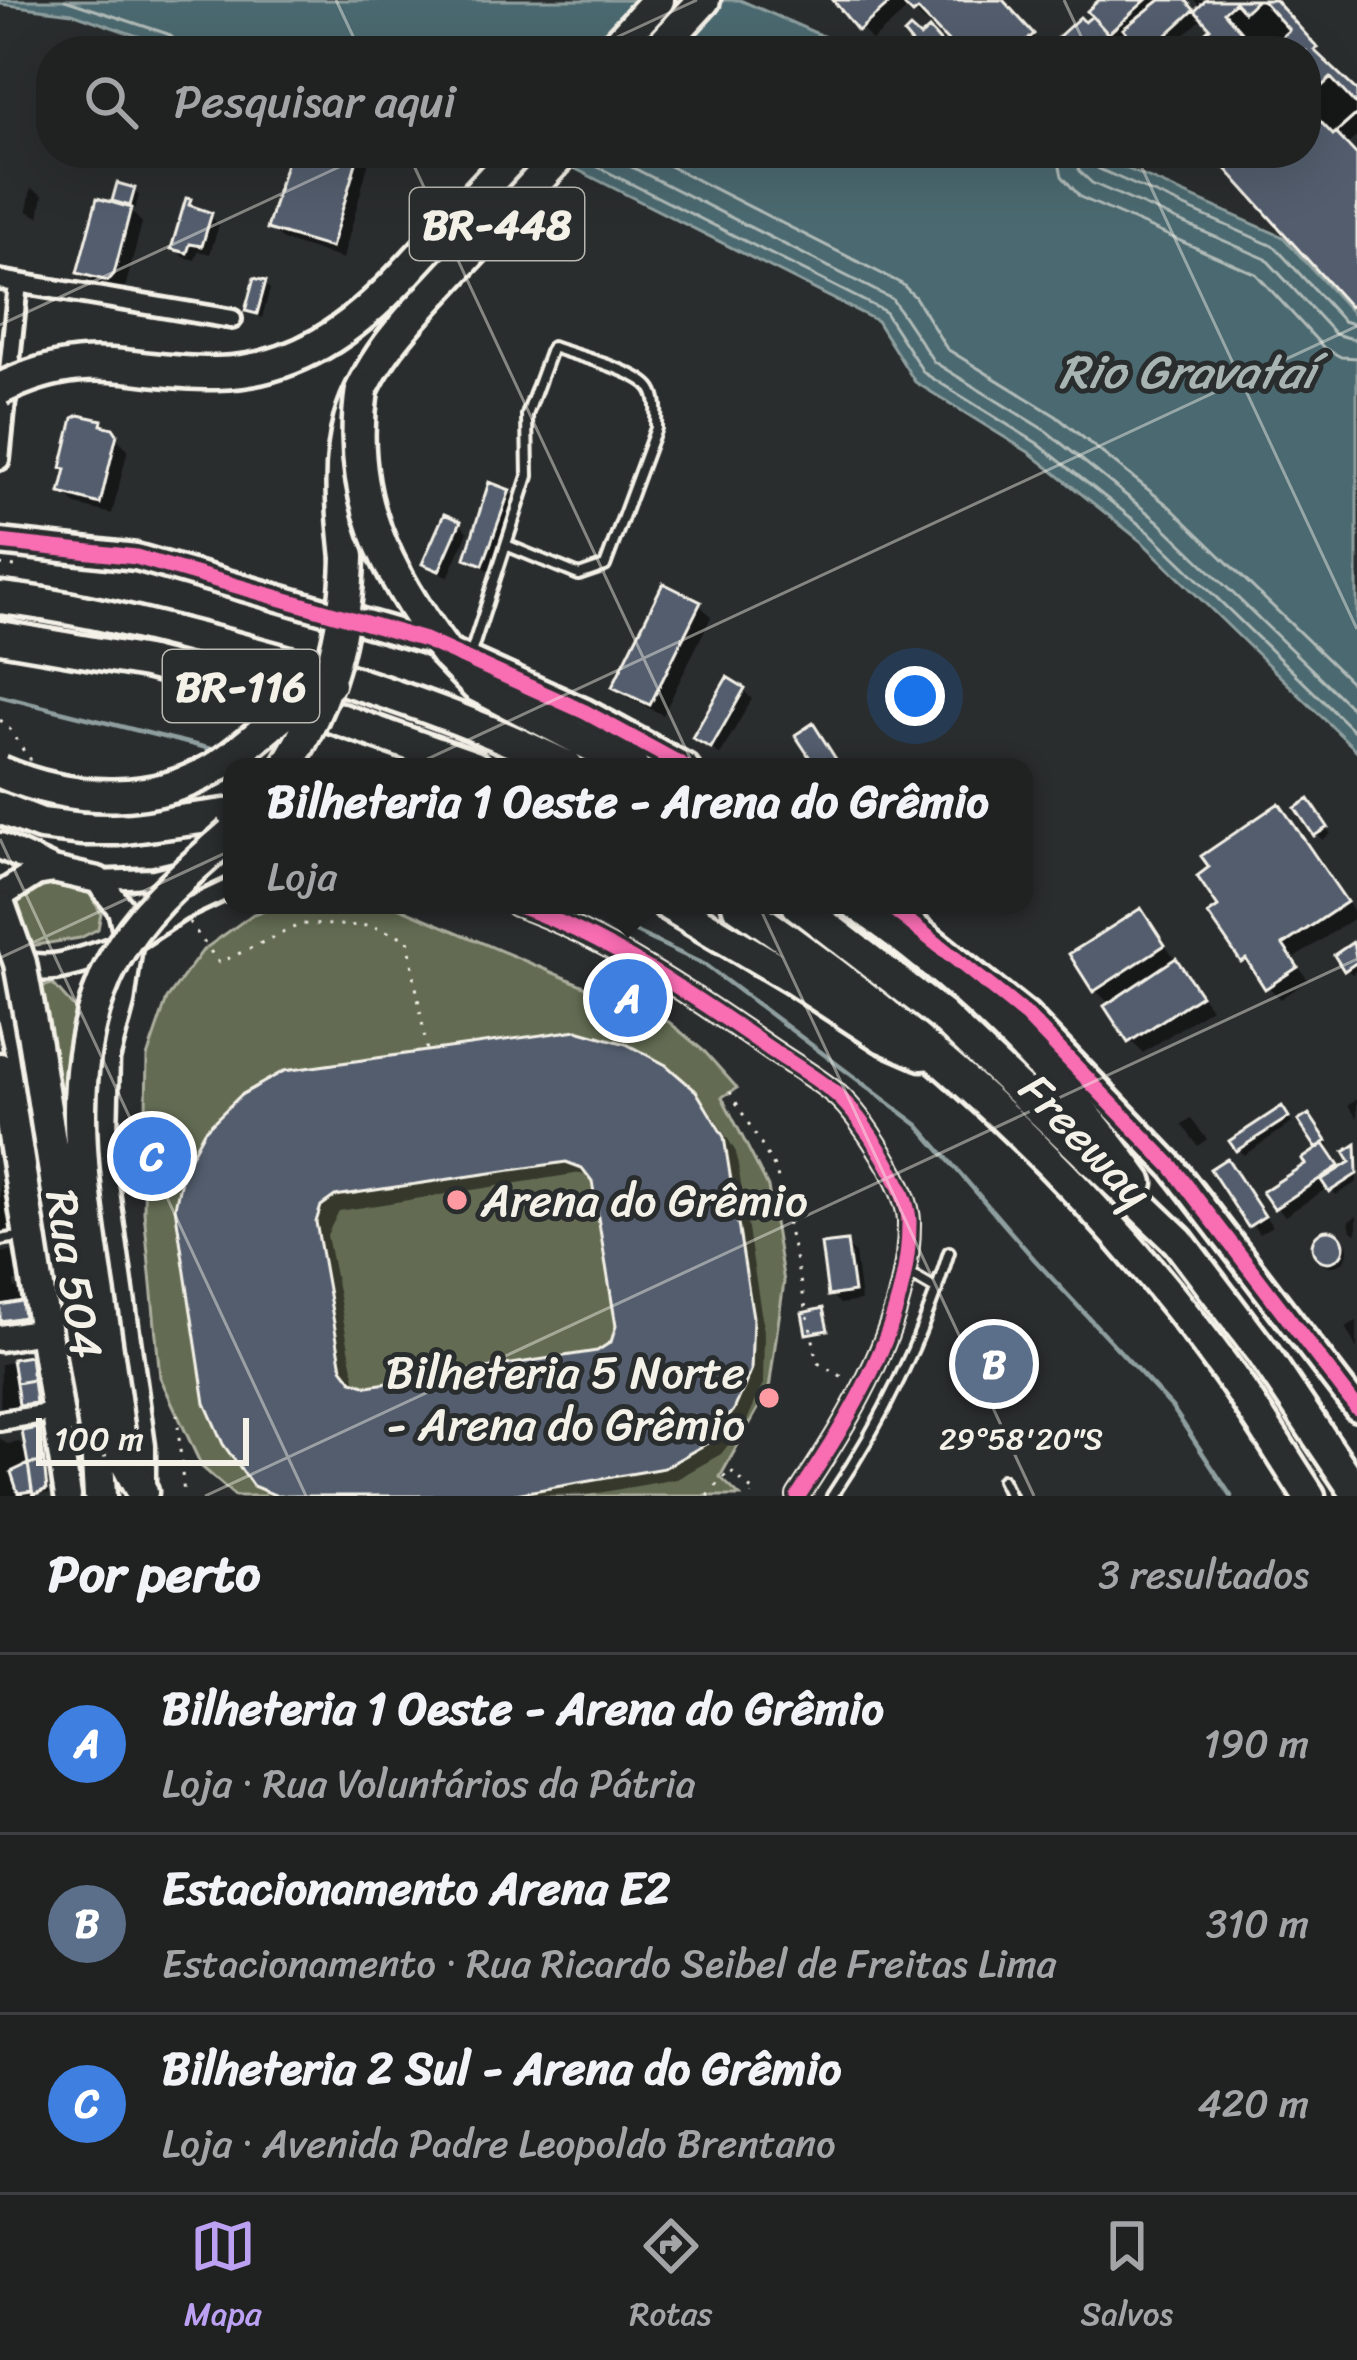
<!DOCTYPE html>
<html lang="pt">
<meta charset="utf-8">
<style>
:root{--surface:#202222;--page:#2d2f2f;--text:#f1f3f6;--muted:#a2a4a5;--line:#3d3f40;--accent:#bca0f2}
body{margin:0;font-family:Sriracha,sans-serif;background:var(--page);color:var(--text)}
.scale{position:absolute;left:36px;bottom:30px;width:213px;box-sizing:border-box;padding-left:12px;border:6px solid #f4f1e8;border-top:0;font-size:33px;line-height:42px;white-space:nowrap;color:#f4f1e8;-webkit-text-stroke:9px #2a2d2e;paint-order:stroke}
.you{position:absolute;left:915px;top:696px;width:42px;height:42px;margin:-30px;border:9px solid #fff;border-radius:50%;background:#1a73e8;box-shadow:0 0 0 18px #1a73e833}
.badge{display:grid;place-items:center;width:78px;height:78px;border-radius:50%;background:var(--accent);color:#fff;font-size:39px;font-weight:700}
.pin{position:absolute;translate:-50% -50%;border:6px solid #fff;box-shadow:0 3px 12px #0006}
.popup{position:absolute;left:223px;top:758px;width:810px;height:156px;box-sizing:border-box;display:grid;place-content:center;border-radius:24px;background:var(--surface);filter:drop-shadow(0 3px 9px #0005);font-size:39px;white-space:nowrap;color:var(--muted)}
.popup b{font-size:45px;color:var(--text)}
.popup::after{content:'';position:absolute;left:50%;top:100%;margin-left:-24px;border:24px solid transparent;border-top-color:var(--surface)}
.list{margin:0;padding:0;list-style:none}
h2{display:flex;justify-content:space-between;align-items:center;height:156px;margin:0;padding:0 48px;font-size:51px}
h2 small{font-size:39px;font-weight:400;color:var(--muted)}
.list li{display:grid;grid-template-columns:78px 1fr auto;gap:36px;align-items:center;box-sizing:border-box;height:180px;padding:0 48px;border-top:3px solid var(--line)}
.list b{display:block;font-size:45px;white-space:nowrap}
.list p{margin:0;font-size:39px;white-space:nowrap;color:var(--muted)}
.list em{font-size:39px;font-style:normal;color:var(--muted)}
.icon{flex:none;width:66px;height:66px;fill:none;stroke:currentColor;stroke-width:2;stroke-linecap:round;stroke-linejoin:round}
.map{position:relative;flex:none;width:1357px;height:1496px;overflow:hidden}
.search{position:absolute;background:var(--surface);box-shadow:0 12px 48px #0002;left:36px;right:36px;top:36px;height:132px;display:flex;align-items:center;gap:30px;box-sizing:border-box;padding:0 42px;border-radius:48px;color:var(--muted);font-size:45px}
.sheet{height:696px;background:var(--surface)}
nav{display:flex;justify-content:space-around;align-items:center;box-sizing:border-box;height:168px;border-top:3px solid var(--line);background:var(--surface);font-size:33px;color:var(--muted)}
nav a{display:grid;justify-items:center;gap:6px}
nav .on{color:var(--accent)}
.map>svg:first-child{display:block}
.green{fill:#646c53;stroke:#acae9e;stroke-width:3}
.water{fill:#4c696f;stroke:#8f9f9f;stroke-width:3}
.shadow{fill:#0007;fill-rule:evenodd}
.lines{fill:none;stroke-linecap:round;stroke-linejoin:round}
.shore{stroke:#b1bbb8;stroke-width:3}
.stream{stroke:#8f9f9f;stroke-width:4.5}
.building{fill:#535d6d;stroke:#f4f1e8;stroke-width:3;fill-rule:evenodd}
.lane-casing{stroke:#f4f1e8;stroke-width:16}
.street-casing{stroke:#f4f1e8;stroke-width:26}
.secondary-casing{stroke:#f4f1e8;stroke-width:33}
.highway-casing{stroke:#f4f1e8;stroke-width:39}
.path{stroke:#f4f1e8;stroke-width:3;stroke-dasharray:3 9;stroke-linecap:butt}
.lane{stroke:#2a2d2e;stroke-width:8}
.street{stroke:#2a2d2e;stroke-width:16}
.secondary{stroke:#2a2d2e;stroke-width:24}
.highway{stroke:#2a2d2e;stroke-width:30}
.highway-bridge-casing{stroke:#f4f1e8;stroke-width:39;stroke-linecap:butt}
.highway-bridge{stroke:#2a2d2e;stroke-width:30}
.cycleway-casing{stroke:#2a2d2e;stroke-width:22}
.cycleway{stroke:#f96db3;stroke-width:15}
.ticks{fill:none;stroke:#f4f1e8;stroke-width:3;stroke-opacity:0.45}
.poi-dot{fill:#ff9aa2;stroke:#2a2d2e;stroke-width:4.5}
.labels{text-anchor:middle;stroke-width:10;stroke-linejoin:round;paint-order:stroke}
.shield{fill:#2a2d2e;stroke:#b7b6b0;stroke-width:3}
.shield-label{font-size:42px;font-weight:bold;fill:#f4f1e8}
.street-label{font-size:45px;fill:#f4f1e8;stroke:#2a2d2e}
.poi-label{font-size:45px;fill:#f4f1e8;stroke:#2a2d2e;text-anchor:start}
.water-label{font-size:48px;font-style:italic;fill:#a8b4b2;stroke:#2a2d2e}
.ticks-label{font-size:30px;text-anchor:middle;fill:#f4f1e8;stroke:#2a2d2e;stroke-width:10;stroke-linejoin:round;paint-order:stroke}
</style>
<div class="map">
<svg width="1357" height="1496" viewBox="0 0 1357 1496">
<rect width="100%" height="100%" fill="#2a2d2e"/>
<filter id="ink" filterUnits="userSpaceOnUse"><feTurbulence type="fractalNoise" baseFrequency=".00833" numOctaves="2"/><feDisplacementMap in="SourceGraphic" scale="24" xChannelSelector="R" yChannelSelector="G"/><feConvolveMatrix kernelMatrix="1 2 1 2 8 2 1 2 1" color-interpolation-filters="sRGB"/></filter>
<g filter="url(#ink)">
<path class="green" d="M48,884L89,893L101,913L98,929L80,938L30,946L17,902Z
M283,905H393L669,1022L705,1052L737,1088L722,1097L768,1187L784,1282L769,1389L720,1477L740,1496H235L202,1467L160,1377L144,1212L147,1057L167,999L203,950L253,914Z
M53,984L85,1020L79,1121L61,1125L31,989Z"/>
<path class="water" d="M0,0H740L857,51H180L72,13L0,4Z
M544,153H1091L1283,237L1357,318V751L1142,542L1030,453L915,382L877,321Z"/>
<path class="shadow" d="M838,0H1000L1046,51H961L932,20L927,24L910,7L872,41Z
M1103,0H1183L1195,14L1202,9L1194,0H1271L1327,61L1324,64L1357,97V136L1346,146L1357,158V310L1216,153H1306V51H1190L1214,29L1204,17L1172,46L1177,51H1129L1133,36L1129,31L1111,47L1119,51H1047L1086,26Z
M292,153H361L369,161L343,259L283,240L270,228Z
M31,188L43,195L39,217L27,211Z
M134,190L139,196L135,209L126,206L142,223L126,285L120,292L93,285L81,272L123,208L115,200Z
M210,216L219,225L210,254L199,251L195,260L183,257L175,248Z
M265,284L270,289L262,318L249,310Z
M101,423L128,449L112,514L76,505L64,492Z
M509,493L518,502L491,572L469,558Z
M459,523L468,532L448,578L426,563Z
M699,604L711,617L663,715L628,698L616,686Z
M743,690L752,699L720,755L696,737Z
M1279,807L1357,916L1293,959L1308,980L1280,999L1243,960Z
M1314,808L1331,834L1322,840L1300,809Z
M1140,911L1211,1008L1143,1053L1131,1041L1111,1005L1095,990Z
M1353,946L1357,950V970L1352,974L1346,969Z
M694,1094L708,1107L736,1152L764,1332L763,1384L746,1423L721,1454L677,1479L581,1496H268L256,1484L178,1207ZM581,1173L592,1179L619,1326L607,1350L367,1390L356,1384L327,1235L339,1211Z
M1357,1099V1118L1348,1105Z
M1287,1115L1292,1123L1244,1155L1238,1150Z
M1191,1119L1207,1139L1198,1146L1182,1125Z
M1314,1123L1330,1147L1326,1150L1342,1170L1354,1163L1357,1149V1182L1336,1195L1329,1187L1285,1216L1276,1207L1321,1149Z
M1227,1161L1272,1226L1259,1234L1214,1170Z
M0,1164L12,1229L0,1231Z
M1357,1216V1234L1351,1231L1349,1221Z
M1316 1250a16 16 0 1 1 32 0a16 16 0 1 1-32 0Z
M846,1244L855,1253L861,1301L840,1304L831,1295Z
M11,1251L17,1256L21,1280L14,1281V1287L23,1292L28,1321L0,1326V1253Z
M1357,1321V1349L1345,1327Z
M29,1359L34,1364L40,1407L0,1414L1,1364Z
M38,1431L43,1437L50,1493L25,1496L17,1487L18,1496H0V1438L7,1444L19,1442L29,1451Z"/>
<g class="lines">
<path class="shore" d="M65,0L168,34L176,41L177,51
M604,153L892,299L934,362L1046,431L1158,521L1357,713
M644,153L902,284L915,297L947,349L1056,416L1170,507L1357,688
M1057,153L1062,176L1080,197L1256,274L1324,348L1341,357L1357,358
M1075,153L1079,171L1092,183L1266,259L1335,334L1357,340
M1091,153L1092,162L1099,169L1275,247L1343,321L1357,325
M580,158L884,311L924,373L1037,443L1149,532L1357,734"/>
<path class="stream" d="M0,696L215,750
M249,760L273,767
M579,905L705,965L918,1125L1035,1260L1172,1407L1231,1496"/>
</g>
<path class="building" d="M833,0H893L858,31Z
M911,0H1003L1034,34L1015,51H957L918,10L913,14L905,6Z
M1099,0H1146L1108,34L1087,11Z
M1160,0H1186L1194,10L1149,51H1127L1124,47L1117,51L1114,48L1129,36L1123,29Z
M1206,0H1275L1318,48L1314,50L1357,91V114L1336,133L1357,155V301L1350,307L1212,153H1306V51H1185L1210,28L1195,11Z
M1257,0H1262L1289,30L1266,51H1258L1224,12L1235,2L1244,12Z
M1092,16L1110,36L1104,42L1111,51H1043L1080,17L1085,22Z
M910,28L920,37L929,29L943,45L938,51H918L904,34Z
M1331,78L1357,106V114L1333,135L1306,106V100Z
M289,153H359L331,248L267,229Z
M117,183L135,188L130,206L112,201Z
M97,198L131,208L114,274L108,281L77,273Z
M186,198L191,199L189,205L212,213L202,246L190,244L187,253L171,249Z
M254,278L266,281L257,314L245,311Z
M79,415L102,420L101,425L113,428L117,434L100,504L60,493L66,469L61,468L73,418Z
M489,482L510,490L483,565L465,558Z
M444,514L461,521L439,571L422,564Z
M663,583L701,602L650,705L612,687Z
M727,677L745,688L711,748L692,738Z
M813,723L841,767H816L795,735Z
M1309,799L1328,827L1314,836L1295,808Z
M1279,803L1347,902L1283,945L1298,967L1265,989L1246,959L1241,962L1208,914L1218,907L1197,876L1209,867L1201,856Z
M1141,908L1165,945L1093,992L1069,954Z
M1353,942L1357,962L1344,971L1334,955Z
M1176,958L1201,995L1128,1043L1104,1006Z
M577,1030L626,1044L666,1065L696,1091L724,1137L753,1317L751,1371L734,1410L709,1442L664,1468L504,1496H277L253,1486L223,1444L205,1403L175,1207L183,1170L204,1131L241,1095L284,1071ZM566,1162L582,1168L592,1181L616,1326L611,1342L597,1351L368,1386L352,1381L342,1368L316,1222L321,1206L335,1196Z
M1282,1106L1289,1117L1236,1151L1229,1141Z
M1309,1114L1327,1141L1316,1148L1298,1121Z
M1324,1144L1339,1166L1274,1209L1262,1192L1305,1164L1302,1159Z
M1356,1144L1357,1174L1329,1192L1321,1180L1350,1162L1344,1152Z
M1227,1158L1265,1216L1248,1227L1210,1169Z
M1312 1246a16 16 0 1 1 32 0a16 16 0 1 1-32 0Z
M847,1241L854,1292L828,1296L821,1244Z
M22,1301L24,1317L0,1321V1305Z
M823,1308L828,1330L806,1334L802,1313Z
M30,1356L33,1380L16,1383L12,1359Z
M33,1380L36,1403L19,1405L16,1383Z
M39,1428L44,1462L28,1464L22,1431Z
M44,1462L47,1489L33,1495L28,1464Z
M28,1464L32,1491L18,1493L11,1472Z"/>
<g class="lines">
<g class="lane-casing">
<path id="lane" d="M470,656L528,476L527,415L552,347C574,355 640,371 651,389C658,400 656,416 656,428L605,566L579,575L506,545
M0,1240L25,1236
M906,1272L937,1290
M1002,1480L1010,1496
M832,1496C883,1420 922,1340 949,1252"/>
</g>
<g class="street-casing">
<path id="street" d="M0,280L232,319
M0,460L18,283
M98,880L154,878L179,872
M516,905C607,937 691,994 770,1049C792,1064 817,1078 837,1095C862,1117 908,1188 909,1221C910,1322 852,1414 798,1496
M135,941L181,911L232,887
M0,1421L55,1412"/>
</g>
<g class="secondary-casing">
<path id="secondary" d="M0,542L136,557L425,640L585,712L686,767
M0,846L53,870L98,880L121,909L129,945L121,1003L106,1059L103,1170L142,1446V1492
M0,896L36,873L53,870
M888,905L1027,1016L1172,1167L1357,1408
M6,955C39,983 92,957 127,945
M0,973L26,1085L79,1424
M0,1066L68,1496
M0,1338L42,1331L52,1342"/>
</g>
<g class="highway-casing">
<path id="highway" d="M611,51L658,0
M657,51L704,0
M405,273L516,153
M348,558C343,512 338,465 350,420C369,355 418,310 462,262C496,226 529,189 563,153
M0,598C64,605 126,620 188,636C317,668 448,708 568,767
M0,637L146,662L257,690L474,767
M448,656L477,686L633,767
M82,829H118L232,814
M669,905L791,977L883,1037L922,1054
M738,905C924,1031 1091,1184 1224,1367C1254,1408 1281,1453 1309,1496
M798,905L942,1016L1178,1241L1262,1352L1357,1493
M858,905C967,981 1060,1075 1137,1183
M97,1443L100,1496
M122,1455L142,1492"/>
</g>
<path class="path" d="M0,565L15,567
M0,720C15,731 18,746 31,760
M189,922L219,963L301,924L371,926L408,939L427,1051
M730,1092L776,1170L818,1363L848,1380
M177,1414L184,1496
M512,1495V1496
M708,1496L730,1470L755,1493L752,1496"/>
<use href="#lane" class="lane"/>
<use href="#street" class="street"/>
<use href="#secondary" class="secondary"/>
<use href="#highway" class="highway"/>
<g class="highway-bridge-casing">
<path id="highway-bridge" d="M0,389C90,345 127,374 216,373C295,372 354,329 405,273
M362,389C346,496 386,573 448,656
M286,767C327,701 346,636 348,558
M0,772C70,802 157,808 224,762C260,737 289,705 329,684
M0,808L41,824L82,829
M0,907L20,963L35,1044L97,1443
M122,1455C114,1397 106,1340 97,1283C82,1177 61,1059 114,960C142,908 189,871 232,833"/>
</g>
<use href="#highway-bridge" class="highway-bridge"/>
<g class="cycleway-casing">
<path id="cycleway" d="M0,542L136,557L425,640L585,712L686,767
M516,905C607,937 691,994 770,1049C792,1064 817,1078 837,1095C862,1117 908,1188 909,1221C910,1322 852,1414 798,1496
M888,905L1027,1016L1172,1167L1357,1408"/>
</g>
<use href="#cycleway" class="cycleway"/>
</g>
</g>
<path class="ticks" d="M336,0L360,51M1064,0L1088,51M587,51L697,0M408,153L1034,1496M1135,153L1357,629M0,325L369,153M0,839L306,1496M0,958L1357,326M205,1496L1357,959"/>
<g class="poi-dot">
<circle cx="457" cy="1200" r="12"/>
<circle cx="769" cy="1398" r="12"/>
</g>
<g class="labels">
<g class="shield">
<rect x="410" y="188" width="174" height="72" rx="9"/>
<rect x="163" y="650" width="156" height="72" rx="9"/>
</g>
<g class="shield-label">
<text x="497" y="239">BR-448</text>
<text x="241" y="701">BR-116</text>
</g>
<g class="street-label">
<text transform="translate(1086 1140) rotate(46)" y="16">Freeway</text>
<text transform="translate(75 1274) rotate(81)" y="16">Rua 504</text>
</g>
<g class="poi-label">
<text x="481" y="1216">Arena do Grêmio</text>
<text x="745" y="1388" text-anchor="end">Bilheteria 5 Norte<tspan x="745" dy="52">- Arena do Grêmio</tspan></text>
</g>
<g class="water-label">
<text x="1187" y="388">Rio Gravataí</text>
</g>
</g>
<g class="ticks-label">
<text x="1021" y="1449">29°58'20"S</text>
</g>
</svg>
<div class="scale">100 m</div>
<div class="you"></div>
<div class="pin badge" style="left:628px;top:998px;background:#3f7fe0">A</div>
<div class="popup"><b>Bilheteria 1 Oeste - Arena do Grêmio</b>Loja</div>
<div class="pin badge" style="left:994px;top:1364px;background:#5c6f8a">B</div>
<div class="pin badge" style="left:152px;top:1156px;background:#3f7fe0">C</div>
<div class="search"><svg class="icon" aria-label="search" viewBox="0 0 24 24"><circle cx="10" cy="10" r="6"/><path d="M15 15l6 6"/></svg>Pesquisar aqui</div>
</div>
<section class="sheet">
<h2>Por perto<small>3 resultados</small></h2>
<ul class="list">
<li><span class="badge" style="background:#3f7fe0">A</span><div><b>Bilheteria 1 Oeste - Arena do Grêmio</b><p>Loja · Rua Voluntários da Pátria</p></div><em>190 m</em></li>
<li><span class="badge" style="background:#5c6f8a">B</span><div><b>Estacionamento Arena E2</b><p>Estacionamento · Rua Ricardo Seibel de Freitas Lima</p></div><em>310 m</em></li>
<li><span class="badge" style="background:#3f7fe0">C</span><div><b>Bilheteria 2 Sul - Arena do Grêmio</b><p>Loja · Avenida Padre Leopoldo Brentano</p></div><em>420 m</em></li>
</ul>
</section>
<nav>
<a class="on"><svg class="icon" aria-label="map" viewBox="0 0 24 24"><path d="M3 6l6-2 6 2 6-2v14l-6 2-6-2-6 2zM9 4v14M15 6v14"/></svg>Mapa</a>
<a><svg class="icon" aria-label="directions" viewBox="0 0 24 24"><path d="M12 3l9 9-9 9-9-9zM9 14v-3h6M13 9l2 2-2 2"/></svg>Rotas</a>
<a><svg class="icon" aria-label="saved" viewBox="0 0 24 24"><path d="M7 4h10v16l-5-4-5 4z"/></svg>Salvos</a>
</nav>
